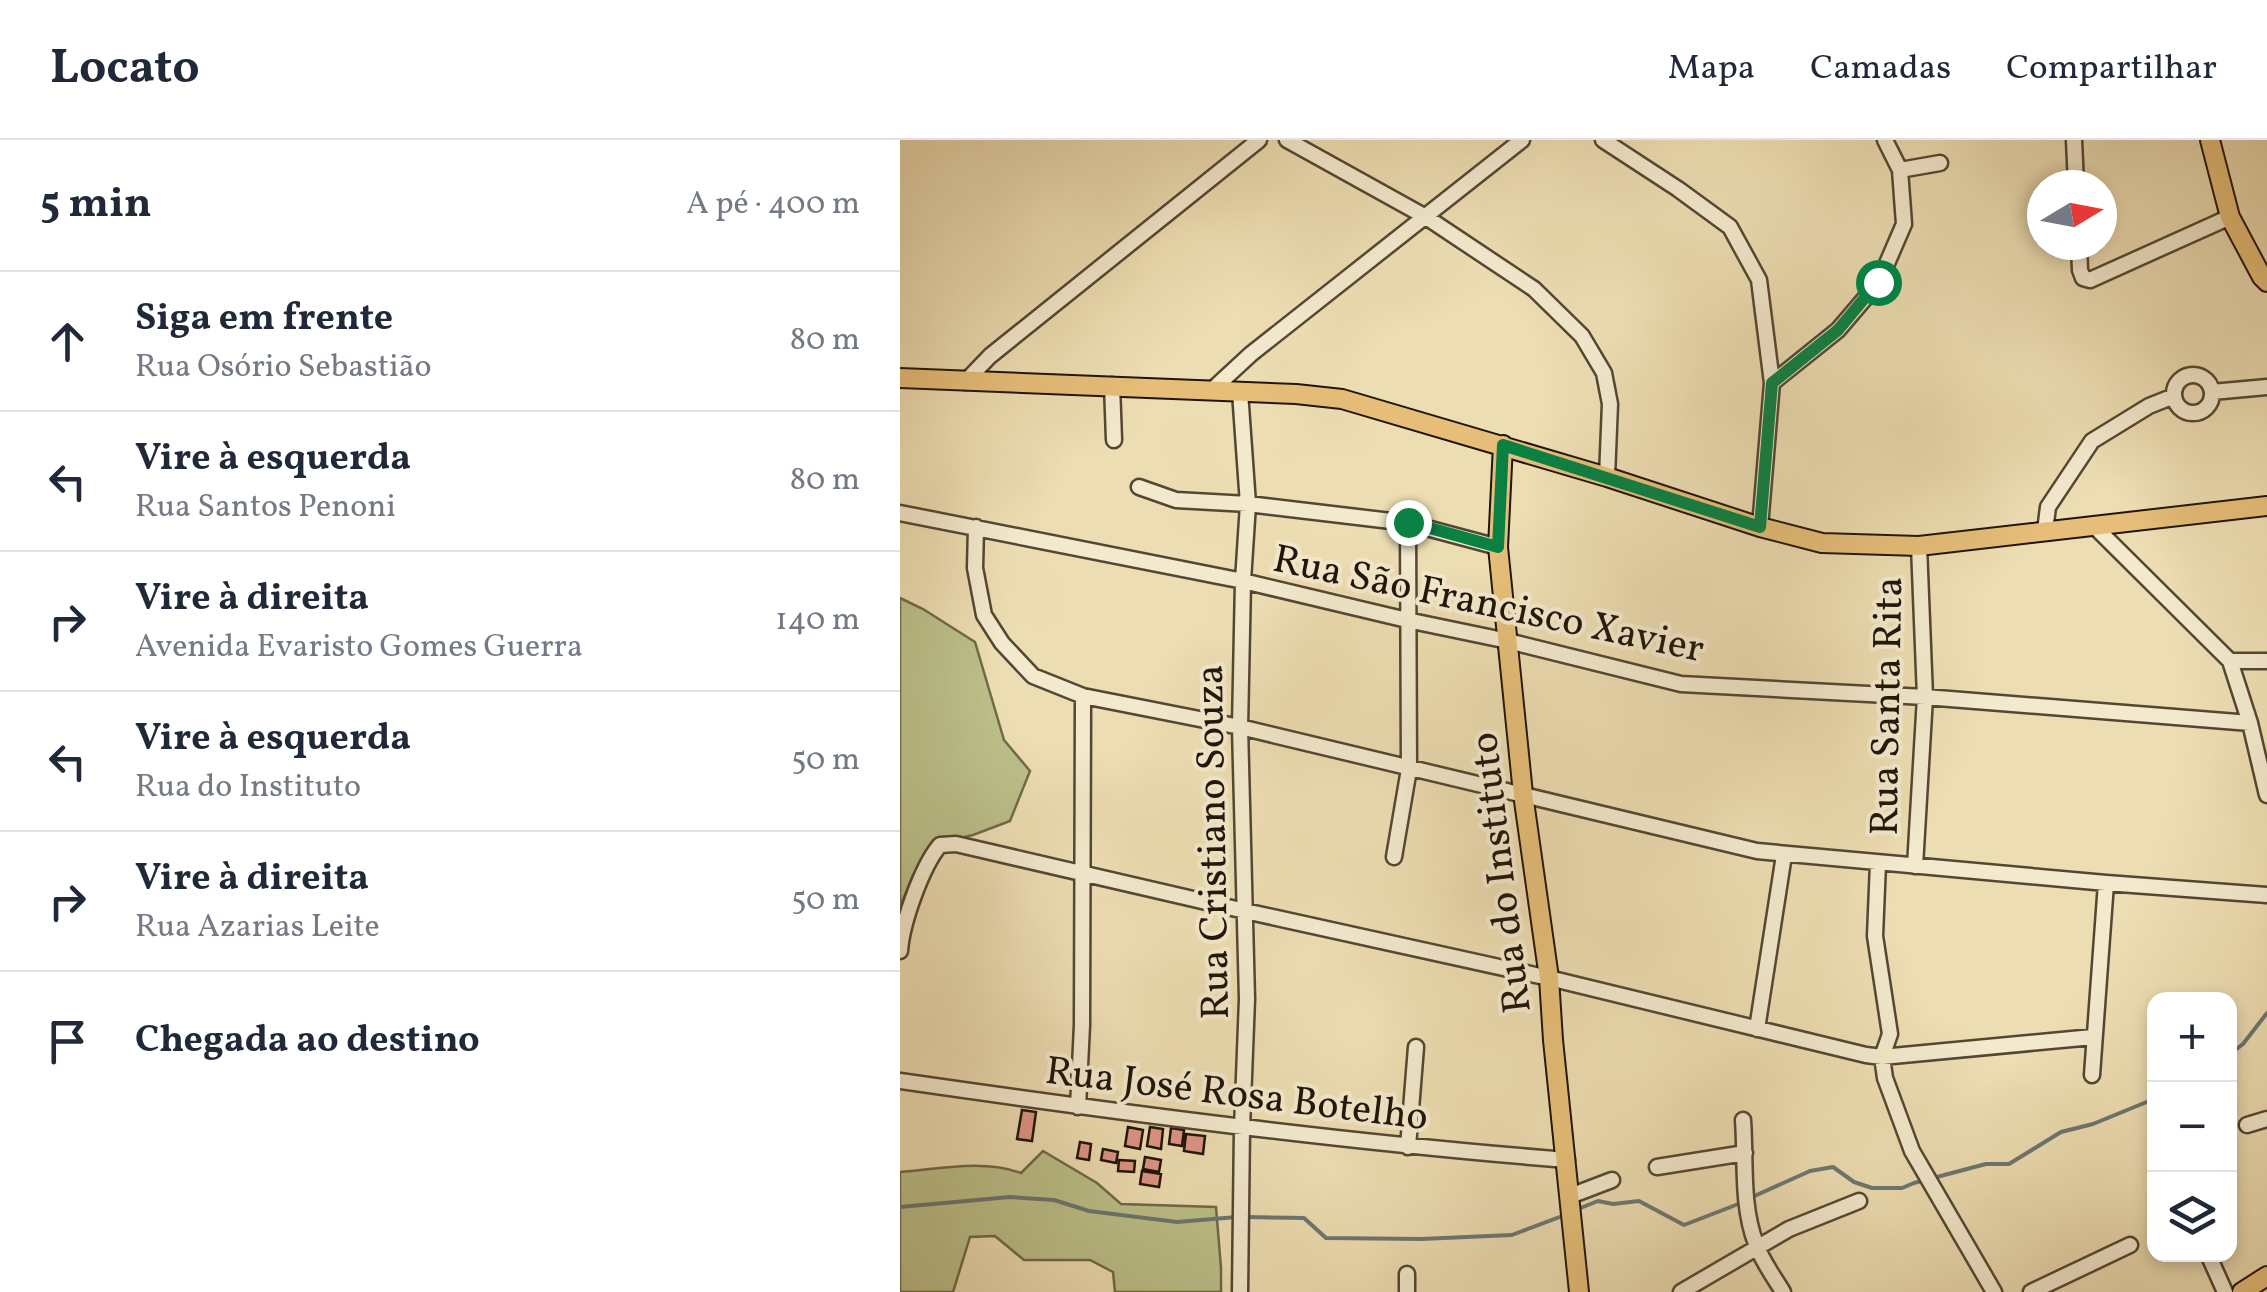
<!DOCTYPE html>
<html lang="pt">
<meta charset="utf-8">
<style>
:root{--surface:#fff;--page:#f6f6f7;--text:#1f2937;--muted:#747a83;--line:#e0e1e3}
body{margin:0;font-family:Vollkorn,serif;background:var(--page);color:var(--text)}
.controls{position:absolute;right:30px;bottom:30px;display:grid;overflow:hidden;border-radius:20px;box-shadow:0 5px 15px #0003}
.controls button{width:90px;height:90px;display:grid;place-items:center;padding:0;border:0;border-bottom:2px solid var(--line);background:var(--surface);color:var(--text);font:50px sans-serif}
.compass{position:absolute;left:1127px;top:30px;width:90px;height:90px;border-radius:50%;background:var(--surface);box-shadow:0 5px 15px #0003;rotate:80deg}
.stop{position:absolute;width:30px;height:30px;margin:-22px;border:8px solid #0b8043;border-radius:50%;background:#fff}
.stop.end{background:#0b8043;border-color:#fff;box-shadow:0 2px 10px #0008}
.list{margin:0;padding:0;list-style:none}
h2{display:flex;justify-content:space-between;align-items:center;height:130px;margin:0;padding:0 40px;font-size:42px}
h2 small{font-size:32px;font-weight:400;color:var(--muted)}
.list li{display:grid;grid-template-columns:65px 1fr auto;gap:30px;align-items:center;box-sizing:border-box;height:140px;padding:0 40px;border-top:2px solid var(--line)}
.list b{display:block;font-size:38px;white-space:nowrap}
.list p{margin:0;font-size:32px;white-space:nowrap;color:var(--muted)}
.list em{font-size:32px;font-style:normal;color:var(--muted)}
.icon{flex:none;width:55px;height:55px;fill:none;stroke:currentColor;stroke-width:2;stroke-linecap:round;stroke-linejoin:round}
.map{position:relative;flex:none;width:1367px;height:1152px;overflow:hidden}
header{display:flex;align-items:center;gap:60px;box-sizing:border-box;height:140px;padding:0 50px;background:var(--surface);border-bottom:2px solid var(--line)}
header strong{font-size:48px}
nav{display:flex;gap:55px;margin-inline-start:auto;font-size:35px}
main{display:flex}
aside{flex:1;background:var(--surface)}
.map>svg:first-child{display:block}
.green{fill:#bcc08a;stroke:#6e6a4a;stroke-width:2.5}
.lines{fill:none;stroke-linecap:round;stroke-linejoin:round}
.stream{stroke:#6c7772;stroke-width:4}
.building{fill:#de9686;stroke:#201509;stroke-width:2.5}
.minor-casing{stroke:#534733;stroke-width:19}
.major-casing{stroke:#201509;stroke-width:22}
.minor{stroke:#f3e9cd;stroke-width:14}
.major{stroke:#e6be79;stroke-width:18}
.route{stroke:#0b8043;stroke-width:12}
.labels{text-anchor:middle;stroke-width:8;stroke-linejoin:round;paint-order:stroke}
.street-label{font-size:40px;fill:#201509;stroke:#f3e9cd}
</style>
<header>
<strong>Locato</strong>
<nav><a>Mapa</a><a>Camadas</a><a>Compartilhar</a></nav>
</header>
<main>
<aside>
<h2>5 min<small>A pé · 400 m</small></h2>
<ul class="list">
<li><svg class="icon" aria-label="ahead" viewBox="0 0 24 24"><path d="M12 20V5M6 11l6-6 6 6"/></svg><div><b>Siga em frente</b><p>Rua Osório Sebastião</p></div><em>80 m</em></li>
<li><svg class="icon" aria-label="left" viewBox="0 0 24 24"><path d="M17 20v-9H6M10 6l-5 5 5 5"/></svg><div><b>Vire à esquerda</b><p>Rua Santos Penoni</p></div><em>80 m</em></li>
<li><svg class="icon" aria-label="right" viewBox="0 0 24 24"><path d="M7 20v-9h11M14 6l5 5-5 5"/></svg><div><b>Vire à direita</b><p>Avenida Evaristo Gomes Guerra</p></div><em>140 m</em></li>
<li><svg class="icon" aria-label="left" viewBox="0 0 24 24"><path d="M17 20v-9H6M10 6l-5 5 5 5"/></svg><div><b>Vire à esquerda</b><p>Rua do Instituto</p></div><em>50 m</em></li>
<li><svg class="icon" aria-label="right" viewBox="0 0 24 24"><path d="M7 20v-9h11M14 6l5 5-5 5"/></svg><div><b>Vire à direita</b><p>Rua Azarias Leite</p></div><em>50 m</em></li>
<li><svg class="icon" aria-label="arrive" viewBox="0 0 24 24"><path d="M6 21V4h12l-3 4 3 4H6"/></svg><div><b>Chegada ao destino</b></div></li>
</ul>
</aside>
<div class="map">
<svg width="1367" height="1152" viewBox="0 0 1367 1152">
<rect width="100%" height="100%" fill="#edddb2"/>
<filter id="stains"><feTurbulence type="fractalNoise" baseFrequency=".002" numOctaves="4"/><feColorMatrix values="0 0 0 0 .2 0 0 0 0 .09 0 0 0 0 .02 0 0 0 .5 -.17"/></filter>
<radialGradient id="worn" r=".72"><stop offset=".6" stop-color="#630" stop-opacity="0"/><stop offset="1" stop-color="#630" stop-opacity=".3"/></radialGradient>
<path class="green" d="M0,458L23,469L75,502L104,600L130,631L110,681L73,695L35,704L13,735L0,767Z
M143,1011L197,1043L221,1064L316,1067L321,1128V1152H215L213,1132L190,1120H124L95,1096L70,1097L53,1152H0V1032C40,1029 83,1019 121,1033Z"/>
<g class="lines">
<path class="stream" d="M1330,914L1343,904L1367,873
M850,1058L910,1031L933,1027L954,1042L972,1048H1002L1014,1043L1086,1024H1109L1161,992L1193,984L1254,959
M0,1067L110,1057L154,1060L189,1071L277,1082L337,1077
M678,1069L698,1061L713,1064L739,1061L784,1085L841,1063
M346,1077L404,1078L426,1098L521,1099L612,1095L665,1075"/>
</g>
<path class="building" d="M122,970L136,972L132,1001L117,999Z
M228,987L243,990L240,1009L225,1006Z
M250,987L263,989L261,1009L247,1006Z
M271,988L284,990L282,1006L269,1004Z
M286,994L305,996L303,1014L284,1011Z
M180,1002L191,1004L189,1020L177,1018Z
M203,1009L218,1012L216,1023L201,1020Z
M245,1017L261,1020L259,1032L243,1029Z
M219,1020L235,1021L234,1032L218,1031Z
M242,1031L261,1034L259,1047L240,1044Z"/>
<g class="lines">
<g class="minor-casing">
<path id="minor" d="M387,0L526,77L634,149L682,196L704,233L710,264L707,337
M703,0L778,49L830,87L859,140L872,243L860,387
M1174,0L1176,45
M1000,30L1040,23
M1179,105L1180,130L1183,138L1190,140L1330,77
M1274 254a19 19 0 1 1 38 0a19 19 0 1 1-38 0Z
M65,242L90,216L359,0
M872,243L938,190L979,142L1004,84L1000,30L985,0
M212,245L214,300
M312,250L351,214L622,0
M340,252L348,364L343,441L340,587L347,859L342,988L340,1152
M1312,252L1367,247
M239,347L276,360L348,364L508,383L598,407
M0,373L343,441L507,480L608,501L781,544L1025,557L1350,583
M1193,385L1330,521L1350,583L1367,655
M76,387L75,428L84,475L102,503L133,536L183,556L340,587L857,711L1206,743L1367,755
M1145,391L1148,367L1192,301L1249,266L1274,256
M1330,521H1367
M494,717L509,629L508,383
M978,723L975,796L990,894L982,917L985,938L1012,1011L1094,1152
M1015,726L1025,557L1019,406
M0,811C2,783 22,726 40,705L56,704L345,771L649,838L966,915L982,917L1193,897
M857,889L884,715
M1192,935L1206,743
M0,941C222,973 443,1002 667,1020
M178,967L182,885L183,556
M843,980C846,1021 841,1065 856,1104C862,1121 874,1137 883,1152
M1347,985L1367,979
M508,1007L516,907
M757,1027L845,1013
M670,1056L712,1040
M1308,1114L1325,1152
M507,1152V1134
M781,1152L889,1089L959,1061
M1131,1152L1230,1105"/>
</g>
<g class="major-casing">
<path id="major" d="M1310,0L1330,77L1362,137L1367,142
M0,238L396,254L442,259L707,337L860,387L922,403L1019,406L1367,366
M603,305L598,407L623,654L649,838L653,900L679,1152
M1342,1152L1367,1136"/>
</g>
<use href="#minor" class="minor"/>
<use href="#major" class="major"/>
</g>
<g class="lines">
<path class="route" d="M508,382L598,407L603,305L860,387L872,243L938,190L978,142"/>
</g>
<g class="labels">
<g class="street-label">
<text transform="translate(589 462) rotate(12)" y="14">Rua São Francisco Xavier</text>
<text transform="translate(985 566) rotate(-89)" y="14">Rua Santa Rita</text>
<text transform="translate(311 702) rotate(-91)" y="14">Rua Cristiano Souza</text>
<text transform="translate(599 733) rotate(-97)" y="14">Rua do Instituto</text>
<text transform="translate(337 952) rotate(7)" y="14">Rua José Rosa Botelho</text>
</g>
</g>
<rect width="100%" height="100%" filter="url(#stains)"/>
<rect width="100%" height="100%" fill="url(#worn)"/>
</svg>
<div class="controls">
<button>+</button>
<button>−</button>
<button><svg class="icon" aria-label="layers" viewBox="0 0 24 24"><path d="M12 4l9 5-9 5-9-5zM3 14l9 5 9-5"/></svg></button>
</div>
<svg class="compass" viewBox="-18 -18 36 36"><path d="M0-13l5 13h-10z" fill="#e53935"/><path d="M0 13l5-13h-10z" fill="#747a83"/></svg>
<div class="stop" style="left:978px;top:142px"></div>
<div class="stop end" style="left:508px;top:382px"></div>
</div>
</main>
